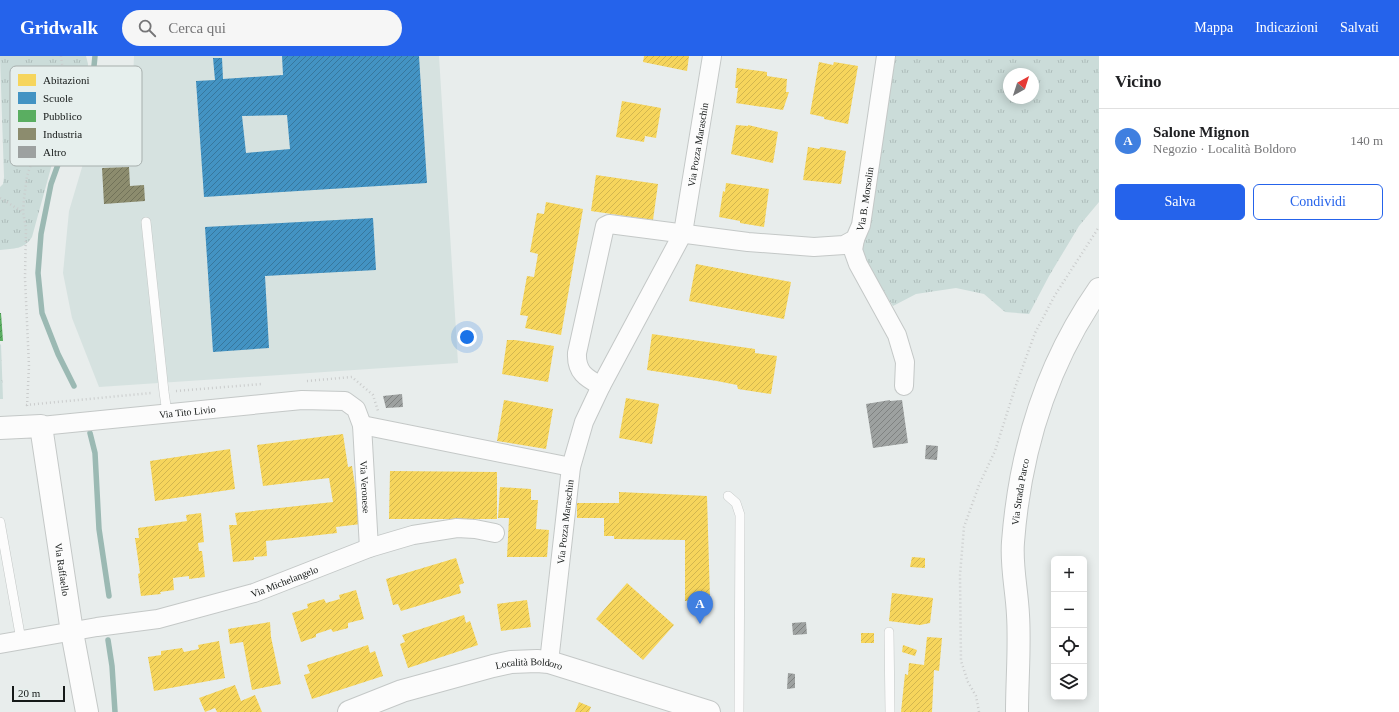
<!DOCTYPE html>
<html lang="it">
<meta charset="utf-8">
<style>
:root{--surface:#fff;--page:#f6f6f6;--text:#202124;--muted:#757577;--line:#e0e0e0;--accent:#2563eb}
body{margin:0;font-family:Georgia,serif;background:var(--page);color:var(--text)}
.controls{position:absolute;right:12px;bottom:12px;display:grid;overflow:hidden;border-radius:6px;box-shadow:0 2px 10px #0003}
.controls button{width:36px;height:36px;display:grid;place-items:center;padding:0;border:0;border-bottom:1px solid var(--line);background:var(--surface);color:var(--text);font:20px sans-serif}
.compass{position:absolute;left:1003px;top:12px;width:36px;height:36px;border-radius:50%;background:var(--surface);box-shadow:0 2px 10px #0003;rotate:39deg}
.scale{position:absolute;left:12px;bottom:10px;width:53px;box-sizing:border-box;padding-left:4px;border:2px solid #151918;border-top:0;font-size:11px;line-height:14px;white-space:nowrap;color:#151918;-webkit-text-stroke:3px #e6efed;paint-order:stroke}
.you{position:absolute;left:467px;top:281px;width:14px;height:14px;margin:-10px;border:3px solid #fff;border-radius:50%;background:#1a73e8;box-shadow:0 0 0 6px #1a73e833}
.badge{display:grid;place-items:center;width:26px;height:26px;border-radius:50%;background:var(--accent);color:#fff;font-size:13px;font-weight:700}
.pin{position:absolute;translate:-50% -33px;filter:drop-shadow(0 1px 2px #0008)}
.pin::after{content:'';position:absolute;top:21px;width:14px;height:12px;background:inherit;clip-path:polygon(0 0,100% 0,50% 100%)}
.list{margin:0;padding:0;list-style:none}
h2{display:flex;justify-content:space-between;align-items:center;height:52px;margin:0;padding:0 16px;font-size:17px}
h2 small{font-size:13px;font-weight:400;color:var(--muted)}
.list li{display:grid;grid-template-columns:26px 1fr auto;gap:12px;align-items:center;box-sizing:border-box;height:64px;padding:0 16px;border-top:1px solid var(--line)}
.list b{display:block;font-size:15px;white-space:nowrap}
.list p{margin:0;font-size:13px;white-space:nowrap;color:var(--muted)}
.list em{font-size:13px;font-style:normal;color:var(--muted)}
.actions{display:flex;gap:8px;padding:12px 16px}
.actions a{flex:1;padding:9px 0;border:1px solid var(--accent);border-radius:6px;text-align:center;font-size:14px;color:var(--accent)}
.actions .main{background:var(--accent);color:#fff}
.icon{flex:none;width:22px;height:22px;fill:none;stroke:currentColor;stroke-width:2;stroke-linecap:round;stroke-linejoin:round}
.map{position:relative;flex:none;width:1099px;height:656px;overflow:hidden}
header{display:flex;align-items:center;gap:24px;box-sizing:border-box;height:56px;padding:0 20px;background:var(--accent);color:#fff}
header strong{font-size:19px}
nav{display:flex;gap:22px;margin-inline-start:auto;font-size:14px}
.search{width:280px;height:36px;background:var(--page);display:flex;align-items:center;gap:10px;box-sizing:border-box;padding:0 14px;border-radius:22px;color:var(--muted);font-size:15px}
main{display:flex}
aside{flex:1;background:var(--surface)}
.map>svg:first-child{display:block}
.built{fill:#d6e2e0}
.grass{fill:url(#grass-tufts);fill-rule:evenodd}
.homes{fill:url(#homes-hatch)}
.schools{fill:url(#schools-hatch);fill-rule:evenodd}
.public{fill:url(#public-hatch)}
.industry{fill:url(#industry-hatch)}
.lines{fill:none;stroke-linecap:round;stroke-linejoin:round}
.stream{stroke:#9bb9b3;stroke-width:5.5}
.building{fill:url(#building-hatch)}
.service-casing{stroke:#c4c8c7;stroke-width:10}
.minor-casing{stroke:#c4c8c7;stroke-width:20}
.tertiary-casing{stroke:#c4c8c7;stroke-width:24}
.secondary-casing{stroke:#c4c8c7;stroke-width:24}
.path{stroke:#cacccc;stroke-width:2.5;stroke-dasharray:1 3;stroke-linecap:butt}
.service{stroke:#fcfcfc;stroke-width:9}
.minor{stroke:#fcfcfc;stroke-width:18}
.tertiary{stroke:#fcfcfc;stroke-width:22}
.secondary{stroke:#fcfcfc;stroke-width:22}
.labels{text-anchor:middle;stroke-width:4;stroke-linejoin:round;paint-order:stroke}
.street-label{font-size:10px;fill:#151918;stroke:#e6efed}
.key{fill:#e6efed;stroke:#a7afad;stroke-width:1}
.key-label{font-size:11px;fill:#151918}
</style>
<header>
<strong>Gridwalk</strong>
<div class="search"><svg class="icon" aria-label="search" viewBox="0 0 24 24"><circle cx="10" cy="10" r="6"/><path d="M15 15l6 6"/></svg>Cerca qui</div>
<nav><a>Mappa</a><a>Indicazioni</a><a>Salvati</a></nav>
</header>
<main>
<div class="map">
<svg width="1099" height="656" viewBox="0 0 1099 656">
<defs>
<pattern id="grass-tufts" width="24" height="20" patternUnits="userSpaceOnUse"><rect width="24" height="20" fill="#cbdcd9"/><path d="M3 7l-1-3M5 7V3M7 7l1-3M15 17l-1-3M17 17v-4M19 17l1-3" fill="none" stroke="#adbcba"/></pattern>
<pattern id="homes-hatch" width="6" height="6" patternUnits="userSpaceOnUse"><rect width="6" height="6" fill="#f6d55c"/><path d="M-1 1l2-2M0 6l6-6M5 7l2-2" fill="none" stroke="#d2b64f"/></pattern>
<pattern id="schools-hatch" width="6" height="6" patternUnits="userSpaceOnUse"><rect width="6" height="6" fill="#4393c3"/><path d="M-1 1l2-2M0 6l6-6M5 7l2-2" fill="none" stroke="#37779d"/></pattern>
<pattern id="public-hatch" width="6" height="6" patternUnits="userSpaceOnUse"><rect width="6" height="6" fill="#5aae61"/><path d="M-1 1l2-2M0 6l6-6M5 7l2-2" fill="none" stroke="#498d4f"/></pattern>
<pattern id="industry-hatch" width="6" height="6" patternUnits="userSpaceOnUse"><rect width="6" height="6" fill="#8c8c6e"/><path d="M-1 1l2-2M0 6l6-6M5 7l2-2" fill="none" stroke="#717259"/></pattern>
<pattern id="building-hatch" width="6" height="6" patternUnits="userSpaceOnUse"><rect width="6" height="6" fill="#9da1a0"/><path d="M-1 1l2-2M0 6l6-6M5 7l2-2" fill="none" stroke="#7f8281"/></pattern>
</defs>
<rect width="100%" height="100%" fill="#e8edec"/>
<path class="built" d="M134,0H439L458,307L99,331L72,262L63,217L69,155L83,108L133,23Z"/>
<path class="grass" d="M0,0H86L88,8L87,22L52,108L32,181C24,194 14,192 0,194V131L3,128L4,121Z
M893,0H1099V146L1079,170L1049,220L1029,258L1005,256L984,238L956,232L916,238L893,250L868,211L861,189ZM1009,18H1033V42H1009Z
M1,288L3,343H0V289Z"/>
<path class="homes" d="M644,0H689L687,15L643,6Z
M819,6L833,9L834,6L858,10L848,68L824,63V61L810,58Z
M737,12L767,16V20L787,23L786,36H789L783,54L736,47L738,32H735Z
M622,45L661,52L656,82L645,80L644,86L616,81Z
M736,69L748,70V69L778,76L773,107L731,98Z
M808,91L819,93L821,91L846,95L841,128L803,124Z
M596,119L658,128L653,164L591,155Z
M726,127L769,133L764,171L740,167V165L719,161L723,135L725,136Z
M546,146L583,153L561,279L525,272L528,260L520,259L527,220L534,221L538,198L530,196L537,157L544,158Z
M696,208L791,226L784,263L689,245Z
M652,278L755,293V297L777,300L771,338L738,333L737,329L717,325L647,314Z
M507,284H515L554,290L548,326L502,318Z
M626,342L659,348L652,388L619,382Z
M504,344L553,353L546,393L497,385Z
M343,378L348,411L352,410L361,468L336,471L337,477L266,485L267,500L254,501V504L233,506L229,469H237L235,457L333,446L329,422L263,430L257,389Z
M230,393L235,433L155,445L150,405Z
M390,415L497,416V463H389Z
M500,431L531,433V444H538L536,473L549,474L547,501H507L509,462H498Z
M619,436L707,440L710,544L685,545V484L614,483V480H604V462H577V447H619Z
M201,457L204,486L198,487L199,495H202L205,521L189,523V520L173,522L174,534L160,536L161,538L141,540L138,518L140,517L135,482H139L138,472L187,465L186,459Z
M912,501L925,502V512L910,511Z
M456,502L464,527L459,529L461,537L401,555L398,548L393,549L386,523Z
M627,527L674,569L643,604L596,563Z
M356,534L364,563L348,567V572L333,576L331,573L316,578V581L301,586L292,557L308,552L307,548L324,543L326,547L340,543L339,539Z
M892,537L933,542L930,567L920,569L889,565Z
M527,544L531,571L501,575L497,548Z
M464,559L466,567L470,565L478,589L408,612L400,588L405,586L402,579Z
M270,566L271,581L281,628L252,634L243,586L230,588L228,573Z
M861,577H874V587H861Z
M927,581L942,582L939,615L934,614L932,656H901L905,618L908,619L909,607L924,609Z
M219,585L225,622L154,635L148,601L161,599V595L182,592L184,596L199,593L198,589Z
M368,589L370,597L375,595L383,620L312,643L304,619L310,617L307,609Z
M903,589L917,594L915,600L902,596Z
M235,629L241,645L255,639L262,656H217L215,652L205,656L199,642Z
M579,646L591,651L589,656H575Z"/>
<path class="schools" d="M282,0H419L427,127L204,141L196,25L215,24L213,2H222L223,23L283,19ZM287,59L290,93L246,97L242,60Z
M373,162L376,214L265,220L269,292L213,296L205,171Z"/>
<path class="public" d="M0,257H1L3,285H0Z"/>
<path class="industry" d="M129,111L130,130L144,129L145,145L104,148L102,112Z"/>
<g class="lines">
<path class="stream" d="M74,330L58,298L42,257L38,217L41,178L51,128L65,89L93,20L95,0
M90,377L95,397L99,473L109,540
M108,584L112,610L115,656"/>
</g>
<path class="building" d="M402,338L403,351L386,352L383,340Z
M890,344V345L902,344L908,387L873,392L866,348Z
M926,389L938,390L937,404L925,403Z
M806,566L807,578L793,579L792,567Z
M788,617L795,618V632L787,633Z"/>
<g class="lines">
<g class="service-casing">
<path id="service" d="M146,166L164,336L167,357
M728,440L736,447L740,459L739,656
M0,466L21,584
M889,576L890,656"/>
</g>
<g class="minor-casing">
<g id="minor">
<path d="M855,183L853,194L858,208L897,279L905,306L904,330"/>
<path id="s1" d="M601,330C586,322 576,316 577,297L605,170L609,168L748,186L814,191L844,189L855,183L861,169L886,0"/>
<path d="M362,369L571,411"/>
<path id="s2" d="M41,370L302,344L345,345L356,353L362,369L369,492"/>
<path id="s3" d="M0,588L97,571L158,563L254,537L369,492L413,479L457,472L475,473L495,477"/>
<path id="s4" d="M549,606L571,411L584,366L601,330L683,177L712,0"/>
</g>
</g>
<g class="tertiary-casing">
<g id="tertiary">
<path id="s5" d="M0,372L41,370L72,576L87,656"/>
<path id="s6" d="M349,656L402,635L493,610L511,606L537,605L549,606L709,656"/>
</g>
</g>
<g class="secondary-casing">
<g id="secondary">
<path id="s7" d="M1017,656C1017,624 1020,591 1018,559C1017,535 1011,510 1013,486C1020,395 1046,309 1099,233"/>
</g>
</g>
<path class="path" d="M0,142L23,156
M307,325L352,321L373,339L378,355
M176,335L262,328
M26,349L151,337
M27,350L29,310L25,222L26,172L23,156L24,143L27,120L63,16L61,0
M979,656L976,640L968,626L961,605L960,519L964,471L979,429L995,395L1015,332L1035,277L1055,239L1099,171"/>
<use href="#service" class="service"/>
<use href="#minor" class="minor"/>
<use href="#tertiary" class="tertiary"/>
<use href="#secondary" class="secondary"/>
</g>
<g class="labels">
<g class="street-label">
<text dy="4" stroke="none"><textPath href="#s4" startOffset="546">Via Pozza Maraschin</textPath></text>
<text dy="4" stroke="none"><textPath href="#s1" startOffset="469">Via B. Morsolin</textPath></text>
<text dy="4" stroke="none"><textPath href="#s2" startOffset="147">Via Tito Livio</textPath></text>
<text dy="4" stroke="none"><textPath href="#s2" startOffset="398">Via Veronese</textPath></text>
<text dy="4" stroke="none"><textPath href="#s7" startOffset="221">Via Strada Parco</textPath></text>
<text dy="4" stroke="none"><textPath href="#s4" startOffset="141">Via Pozza Maraschin</textPath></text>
<text dy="4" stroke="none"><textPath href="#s5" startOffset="186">Via Raffaello</textPath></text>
<text dy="4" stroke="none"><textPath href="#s3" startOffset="292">Via Michelangelo</textPath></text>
<text dy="4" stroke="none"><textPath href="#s6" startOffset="188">Località Boldoro</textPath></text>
</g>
</g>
<rect x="10" y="10" width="132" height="100" rx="6" class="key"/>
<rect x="18" y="18" width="18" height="12" fill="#f6d55c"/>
<rect x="18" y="36" width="18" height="12" fill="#4393c3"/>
<rect x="18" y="54" width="18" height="12" fill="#5aae61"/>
<rect x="18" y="72" width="18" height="12" fill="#8c8c6e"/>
<rect x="18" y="90" width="18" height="12" fill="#9da1a0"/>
<g class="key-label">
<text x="43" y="28">Abitazioni</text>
<text x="43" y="46">Scuole</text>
<text x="43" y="64">Pubblico</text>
<text x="43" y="82">Industria</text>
<text x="43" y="100">Altro</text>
</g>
</svg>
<div class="controls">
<button>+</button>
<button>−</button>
<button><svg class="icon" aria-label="locate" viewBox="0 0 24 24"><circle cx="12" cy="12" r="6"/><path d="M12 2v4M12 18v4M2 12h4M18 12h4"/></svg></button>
<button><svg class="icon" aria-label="layers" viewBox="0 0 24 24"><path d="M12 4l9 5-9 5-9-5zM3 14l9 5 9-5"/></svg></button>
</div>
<svg class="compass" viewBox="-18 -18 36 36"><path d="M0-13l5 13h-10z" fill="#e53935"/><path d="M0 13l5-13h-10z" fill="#757577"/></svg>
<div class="scale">20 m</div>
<div class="you"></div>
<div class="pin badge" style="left:700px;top:568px;background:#3f7fe0">A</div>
</div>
<aside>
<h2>Vicino<small></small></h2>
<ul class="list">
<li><span class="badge" style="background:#3f7fe0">A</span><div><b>Salone Mignon</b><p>Negozio · Località Boldoro</p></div><em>140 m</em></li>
</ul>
<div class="actions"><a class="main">Salva</a><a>Condividi</a></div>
</aside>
</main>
